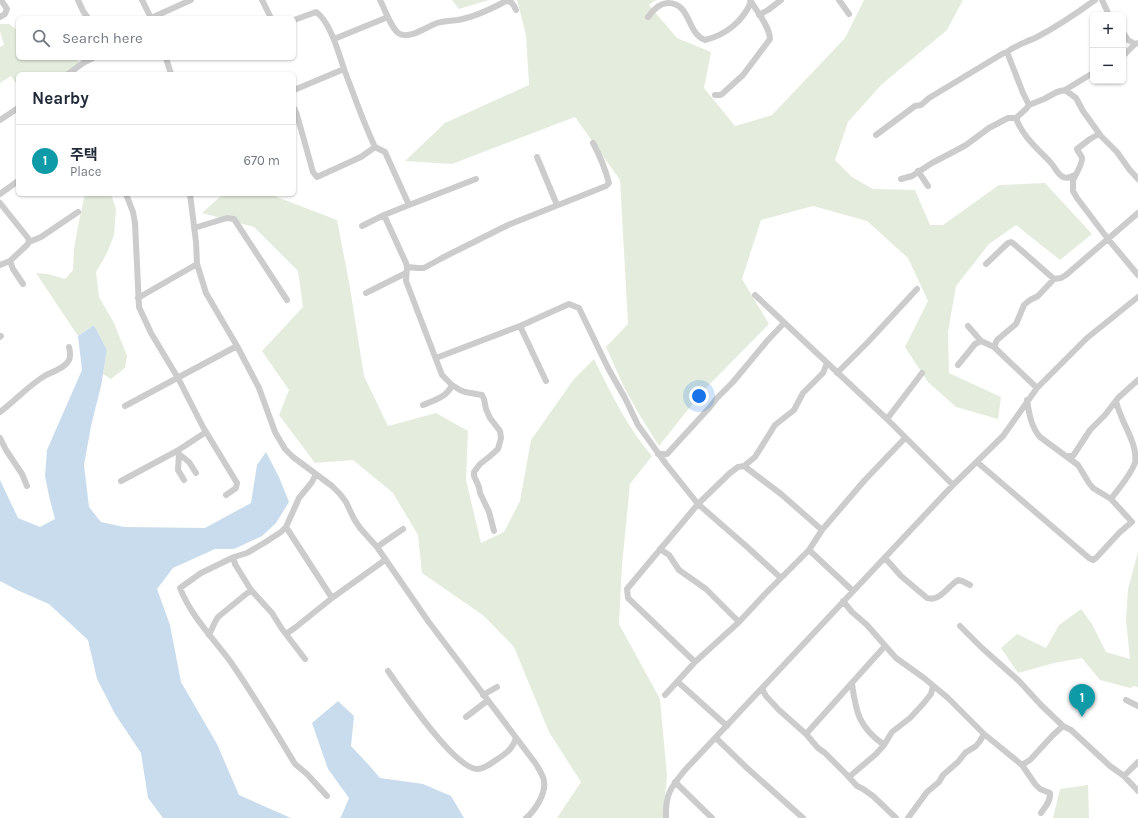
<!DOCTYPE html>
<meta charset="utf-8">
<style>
:root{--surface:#fff;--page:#f2f2f3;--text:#1f2937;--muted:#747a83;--line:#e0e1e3;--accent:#7c3aed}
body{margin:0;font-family:Karla,"Noto Sans KR",sans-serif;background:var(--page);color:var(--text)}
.controls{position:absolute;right:12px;top:12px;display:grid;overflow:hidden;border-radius:6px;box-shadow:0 1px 3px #0004}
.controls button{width:36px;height:36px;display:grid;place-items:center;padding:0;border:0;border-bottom:1px solid var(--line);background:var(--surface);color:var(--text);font:20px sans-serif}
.you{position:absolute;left:699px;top:396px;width:14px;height:14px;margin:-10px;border:3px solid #fff;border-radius:50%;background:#1a73e8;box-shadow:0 0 0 6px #1a73e833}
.badge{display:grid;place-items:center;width:26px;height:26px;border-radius:50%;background:var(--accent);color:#fff;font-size:13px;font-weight:700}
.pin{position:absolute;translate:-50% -33px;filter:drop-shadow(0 1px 2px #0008)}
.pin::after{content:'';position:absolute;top:21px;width:14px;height:12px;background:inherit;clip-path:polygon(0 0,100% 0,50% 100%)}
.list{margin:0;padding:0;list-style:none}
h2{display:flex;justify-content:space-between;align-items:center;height:52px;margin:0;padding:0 16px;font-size:17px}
h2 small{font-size:13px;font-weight:400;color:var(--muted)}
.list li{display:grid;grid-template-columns:26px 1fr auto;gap:12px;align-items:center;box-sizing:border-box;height:72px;padding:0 16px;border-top:1px solid var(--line)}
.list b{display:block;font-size:15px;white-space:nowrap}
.list p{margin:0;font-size:13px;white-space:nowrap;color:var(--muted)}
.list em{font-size:13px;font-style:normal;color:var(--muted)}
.icon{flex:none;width:22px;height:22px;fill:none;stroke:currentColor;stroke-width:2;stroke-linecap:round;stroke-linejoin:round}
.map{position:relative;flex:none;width:1138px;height:818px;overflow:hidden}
.search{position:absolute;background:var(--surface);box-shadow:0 1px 3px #0004;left:16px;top:16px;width:280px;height:44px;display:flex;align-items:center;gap:10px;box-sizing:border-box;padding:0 14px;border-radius:6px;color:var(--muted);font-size:15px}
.panel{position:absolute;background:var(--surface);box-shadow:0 1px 3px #0004;left:16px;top:72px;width:280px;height:124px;border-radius:6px}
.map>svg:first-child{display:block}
.green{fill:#e4eddd}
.water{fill:#c9dced}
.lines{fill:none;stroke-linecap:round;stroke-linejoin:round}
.street{stroke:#ccc;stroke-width:6}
</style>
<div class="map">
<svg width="1138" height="818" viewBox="0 0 1138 818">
<rect width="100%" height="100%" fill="#fff"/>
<path class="green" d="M452,0H489L459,9Z
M517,0H656L649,5L677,38L711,52L704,88L735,126L772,115L845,38L864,0H963L947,30L881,85L848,122L835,160L852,177L873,189L915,190L930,225H943L999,185L1045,183L1092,234L1060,260L1016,225L989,244L956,286L948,332L949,373L1001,397L998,419L956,407L928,382L905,347L928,301L908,258L867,221L813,206L761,220L742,279L769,324L702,392L659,446L639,414L624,387L606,347L628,324L620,180L575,117L452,164L405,161L445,123L529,85L526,35Z
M0,24H9L18,31V58H76L79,63L63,74H18V86L11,76L0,83V47L4,45L0,31Z
M85,194H111L116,209L114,235L107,253L96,272L99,297L114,323L127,356L125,368L111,379L103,374L107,350L94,325L78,336L36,273L48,274L65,279L73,270L74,249L78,226Z
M223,194H269L337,220L349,282L364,376L388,426L436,413L468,431L466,480L481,543L504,532L520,501L531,440L574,379L594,359C611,393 627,427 652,456L630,484L622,565L619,624L660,699L667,776L663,818H557L581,782L549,732L514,647L484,616L422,573L418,535L393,493L353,460L315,463L279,415L289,390L262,351L303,307L298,271L254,227L202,213Z
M1138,552V687L1134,686L1130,688L1100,680L1082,658L1054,663L1018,673L1001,648L1017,634L1046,648L1059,625L1081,609L1092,624L1106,652L1130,659L1126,620L1128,589Z
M1088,785L1089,818H1053L1060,789Z"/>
<path class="water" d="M94,325L107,350L101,386L91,426L84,465L89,507L101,522L124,527L205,528L251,503L257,465L266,452L279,477L289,502L276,523L262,536L234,549H215L173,568L157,589L170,625L181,682L217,744L239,795L291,818H163L148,798L141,753L115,714L97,679L88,640L49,604L17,590L0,581V480L18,518L40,527L55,519L49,496L45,476L47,450L82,370L78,336Z
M338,701L354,716L351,746L367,763L380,778L423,784L451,796L464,818H339L341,817L349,798L328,769L312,723Z"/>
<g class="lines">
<path class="street" d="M78,0L83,11L88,18
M142,0L151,18
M262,0L271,18
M380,0C384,7 392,31 400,34C411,39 426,27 437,23C443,21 451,21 458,20C475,17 491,9 506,1C512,0 514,6 516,10
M839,0L849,14
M1102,0L1109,15
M759,15L768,10L781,0
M0,17L5,14L7,9L1,0
M648,17C653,10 659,3 668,3C691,3 687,34 705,40C726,35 743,21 751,2
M151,18L191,0
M294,20L316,12C330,21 339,54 344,69C354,95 363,122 375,147L385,152L409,205L384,215L362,226
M1123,32L1128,40L1135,44L1138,43
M334,39L388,17
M1123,56L1135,44
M166,58L171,74
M68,74L83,63L93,58
M294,90L344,69
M1065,90L1093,73
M715,95H720L722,94L743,75L770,39C770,27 756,10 750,0
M1029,105L1023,93L1007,52C1016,45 1027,42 1037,37C1058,26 1077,13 1095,0
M294,108L297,115L313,172L317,177L361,157L375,147
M1016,118C1022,136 1038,149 1051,163C1055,167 1057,174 1063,177C1067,179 1071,177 1075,175
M0,120L18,108
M1099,134L1090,139L1077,149C1078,152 1081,155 1082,158C1083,163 1075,176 1073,180V191L1077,198L1108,239L1138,275
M876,135L915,106L921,105L929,98L1002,54L1007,52
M537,157L557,205
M918,171L928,186
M901,179L912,176L932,163L955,151L966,145L989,128L1008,118H1016L1026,109L1029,105L1044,99L1057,92L1065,90L1076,98L1083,111L1101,136L1117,152L1129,169L1138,179
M0,194L18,181
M126,194L133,212L135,223L139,307L151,333L178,378L203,427L237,483L236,488L226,495
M190,194L196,242L197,264L206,293L237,346L259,388L275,432L285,449L293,457L332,486L340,494L346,502L354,519L360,528L377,547L428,621L536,764C539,770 544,776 544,782C546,793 535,811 526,818
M0,203L28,238L29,242
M409,205L476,179
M384,215L406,263L407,267L406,281L442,375L452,385L460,390L465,392L482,395L484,399L486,409L490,418L500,431L501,438L498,449L489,457L480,464L474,472V476L479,487L480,493L489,512L494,531
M194,228L227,218L234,219L287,300
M10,261L13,269L23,284
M986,264L1008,243L1011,242L1014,244L1054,279
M0,265L10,261L27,245L29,242L41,237L78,212
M407,267L418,268H424L442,258L508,225L606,186L609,183C605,168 600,156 593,143
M366,293L406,273
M755,295L887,419L953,485
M138,298L197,264
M520,326L546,381
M968,326L981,341L994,347L1037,388
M0,337L1,336
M994,347L997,340L1016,324L1024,305L1030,300L1038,296L1054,279L1061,278L1066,275L1138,213
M436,358L520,326L569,304L579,308L608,368L625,398L638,425L666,464L698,504L745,545L781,578
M958,365L975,344L981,341
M837,373L868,342L917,289
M423,405C435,400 447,397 452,385
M125,406L237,346
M0,412C16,400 29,385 46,375C54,371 65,368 69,360C71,356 70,351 69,347
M887,419L922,373
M0,438L6,450L22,474L27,486
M177,451L179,454L189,462L196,473
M179,454L178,470L184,480
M658,454H667L710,407L717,398L733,382L767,341L784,323
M1066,456H1073L1090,430L1105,415L1118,398L1138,380
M977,462L1089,558L1093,560L1096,558L1120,532L1132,522L1111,499L1093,488L1089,483L1078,465L1040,437C1031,427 1029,413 1027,400
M744,466L755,457L775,425L794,410L803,393L823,373L827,363
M316,474L312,482L299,498L286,527L281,532L264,543L247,553L234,557L201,573L180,588C191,616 212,637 230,661C253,694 274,729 295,764L307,774L327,796
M121,481L177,451L206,432
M1111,499C1119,488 1130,476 1135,463C1138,446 1125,428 1120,413C1118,409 1117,405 1116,401
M286,527L332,598
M377,547L403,529
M660,549L669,555L679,570L706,589L739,622
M809,550L853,591
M234,557V560L235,564L251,590L272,613L282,629L305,659
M885,558L901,576L927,598C940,602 948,586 958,580L962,581L970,585
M843,601L852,612L867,625L896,658L924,678L948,698L984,734L1022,765L1035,784L1040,789L1050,793C1051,801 1045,807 1041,813
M960,626L982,648L1019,681L1041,705L1063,726
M286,634L296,627L332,598L385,560
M209,635L215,622L218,617L251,590
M695,662L628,598L627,589L698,504L730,473L738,467L744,466L781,494L822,530
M388,671C402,691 454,768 477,769C483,769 492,763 496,760C505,754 513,749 516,738
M678,682L727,726
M852,684C856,713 859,727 884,745
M762,689L766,696L779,710L806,734L818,748L825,753L846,774L857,786L863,789L873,796L896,818
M483,695L497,687
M665,695L695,662L739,622L765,594L809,550L822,530L864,481L905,438
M1126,700L1138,706
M466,717L487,701
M806,734L885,646
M716,738L747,768L803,818
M1022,765L1030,760L1053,735L1063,726L1071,730L1110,766L1124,776L1138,791
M1124,776L1138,762
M849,777L876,754L884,745L892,732L910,718L923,704L931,694L933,686
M675,782L712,818
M666,818C665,794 671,787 685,770L953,485L1003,436L1037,388L1087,338L1138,297
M908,818L927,792L939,782L943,775L958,762L965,753L976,746L980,741L984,734"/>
</g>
</svg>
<div class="controls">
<button>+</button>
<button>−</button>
</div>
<div class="you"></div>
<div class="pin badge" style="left:1082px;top:717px;background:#0f9aa8">1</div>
<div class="search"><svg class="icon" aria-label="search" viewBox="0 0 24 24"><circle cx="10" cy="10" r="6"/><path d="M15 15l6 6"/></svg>Search here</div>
<section class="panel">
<h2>Nearby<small></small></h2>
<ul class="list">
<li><span class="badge" style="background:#0f9aa8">1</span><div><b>주택</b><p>Place</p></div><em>670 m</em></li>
</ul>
</section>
</div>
